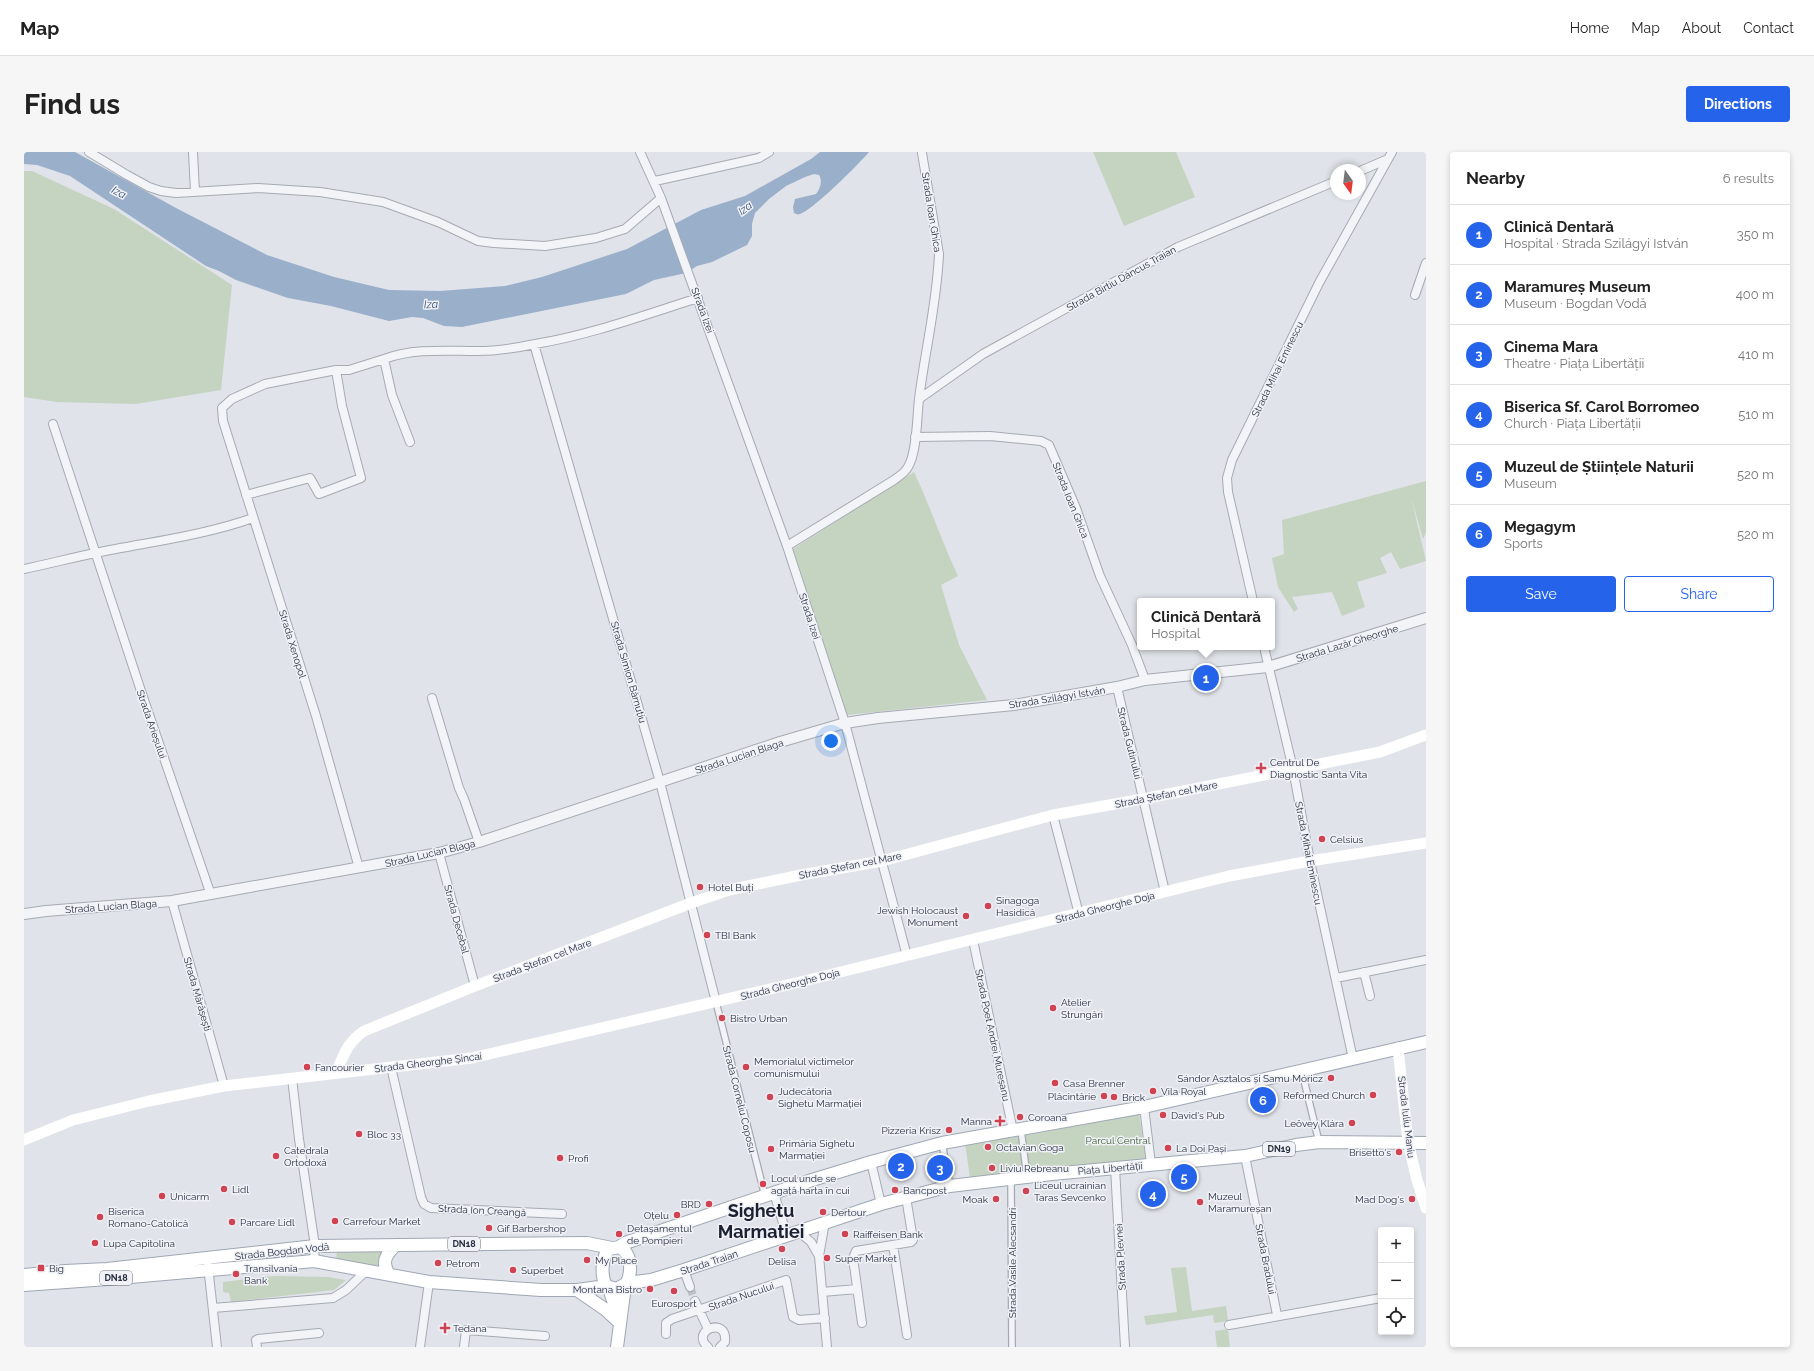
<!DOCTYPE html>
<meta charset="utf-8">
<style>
:root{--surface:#fff;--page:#f6f6f6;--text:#222;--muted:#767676;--line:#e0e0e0;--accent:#2563eb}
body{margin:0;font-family:Raleway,sans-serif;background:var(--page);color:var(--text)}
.controls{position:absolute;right:12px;bottom:12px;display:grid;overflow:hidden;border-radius:4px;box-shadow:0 2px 6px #0003}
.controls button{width:36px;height:36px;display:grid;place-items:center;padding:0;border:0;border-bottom:1px solid var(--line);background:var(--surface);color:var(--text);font:20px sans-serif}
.compass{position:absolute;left:1306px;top:12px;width:36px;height:36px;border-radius:50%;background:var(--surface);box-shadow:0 2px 6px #0003;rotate:166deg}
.you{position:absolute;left:807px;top:589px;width:14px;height:14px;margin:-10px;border:3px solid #fff;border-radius:50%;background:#1a73e8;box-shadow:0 0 0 6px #1a73e833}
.badge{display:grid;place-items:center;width:26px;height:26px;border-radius:50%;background:var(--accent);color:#fff;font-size:13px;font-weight:700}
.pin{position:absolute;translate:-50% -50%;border:2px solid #fff;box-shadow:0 1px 4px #0006}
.popup{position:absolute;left:1113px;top:446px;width:138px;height:52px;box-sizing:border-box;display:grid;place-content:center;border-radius:4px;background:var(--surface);filter:drop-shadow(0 1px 3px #0005);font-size:13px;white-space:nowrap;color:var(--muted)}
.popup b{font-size:15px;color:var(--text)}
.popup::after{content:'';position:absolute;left:50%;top:100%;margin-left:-8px;border:8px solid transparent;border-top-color:var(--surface)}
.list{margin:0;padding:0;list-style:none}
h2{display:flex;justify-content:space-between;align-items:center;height:52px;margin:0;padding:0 16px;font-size:17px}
h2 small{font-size:13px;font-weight:400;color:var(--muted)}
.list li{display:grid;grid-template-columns:26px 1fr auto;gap:12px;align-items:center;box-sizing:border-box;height:60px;padding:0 16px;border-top:1px solid var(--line)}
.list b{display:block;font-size:15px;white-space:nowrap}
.list p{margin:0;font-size:13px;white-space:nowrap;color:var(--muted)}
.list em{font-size:13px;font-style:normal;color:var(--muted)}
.actions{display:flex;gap:8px;padding:12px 16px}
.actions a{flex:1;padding:9px 0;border:1px solid var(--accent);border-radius:4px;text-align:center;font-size:14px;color:var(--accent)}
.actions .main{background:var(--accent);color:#fff}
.icon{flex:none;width:22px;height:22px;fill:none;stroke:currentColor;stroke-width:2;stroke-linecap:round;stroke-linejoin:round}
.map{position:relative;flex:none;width:1402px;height:1195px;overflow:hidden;border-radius:4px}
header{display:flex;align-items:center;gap:24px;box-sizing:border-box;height:56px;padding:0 20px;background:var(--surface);border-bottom:1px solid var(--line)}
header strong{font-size:19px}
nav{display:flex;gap:22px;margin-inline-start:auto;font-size:14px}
.intro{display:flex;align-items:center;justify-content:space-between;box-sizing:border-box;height:96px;padding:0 24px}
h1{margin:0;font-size:28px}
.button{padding:10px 18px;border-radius:4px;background:var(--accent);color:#fff;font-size:14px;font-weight:700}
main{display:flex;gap:24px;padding:0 24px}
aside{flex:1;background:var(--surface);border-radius:4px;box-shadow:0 2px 6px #0003}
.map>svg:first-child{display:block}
.green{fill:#c5d3c1}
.water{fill:#9aafca}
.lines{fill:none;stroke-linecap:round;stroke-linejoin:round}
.minor-tunnel{stroke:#bbbfc7;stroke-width:8;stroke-dasharray:8 4;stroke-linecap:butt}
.pedestrian-casing{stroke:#a5aab3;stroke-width:8}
.minor-casing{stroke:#a5aab3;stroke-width:10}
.tertiary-casing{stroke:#a5aab3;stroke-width:12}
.primary-casing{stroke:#9fa7b5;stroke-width:14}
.pedestrian{stroke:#f3f4f7;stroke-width:5.5}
.minor{stroke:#f3f4f7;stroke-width:8}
.tertiary{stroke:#f3f4f7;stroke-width:10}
.secondary{stroke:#fff;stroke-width:11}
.primary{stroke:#fff;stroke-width:12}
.poi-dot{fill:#d04352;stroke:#f0f2f7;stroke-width:1.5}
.labels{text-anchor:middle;stroke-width:3;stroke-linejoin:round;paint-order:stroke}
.shield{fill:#f0f2f7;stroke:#646a78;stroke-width:1}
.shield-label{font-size:9px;font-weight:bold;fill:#283041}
.street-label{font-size:10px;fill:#283041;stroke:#f0f2f7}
.poi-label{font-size:10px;fill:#283041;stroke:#f0f2f7;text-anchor:start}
.park-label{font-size:10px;fill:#3b5d35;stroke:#f0f2f7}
.water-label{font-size:11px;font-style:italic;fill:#324d75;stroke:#f0f2f7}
.town-label{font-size:18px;font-weight:bold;fill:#1b2132;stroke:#f0f2f7}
</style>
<header>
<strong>Map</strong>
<nav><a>Home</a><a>Map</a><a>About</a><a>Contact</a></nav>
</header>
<div class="intro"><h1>Find us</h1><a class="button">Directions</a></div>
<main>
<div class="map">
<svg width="1402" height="1195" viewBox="0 0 1402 1195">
<rect width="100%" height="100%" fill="#e0e3e9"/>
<path class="green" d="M1069,0H1152L1171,45L1100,74Z
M0,19H8L90,57L208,133L197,238L112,252L33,250L0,245Z
M890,320C906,354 918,390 934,424L917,433L935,493L963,548L823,563L769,397Z
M1402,329V381L1399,387L1387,345L1402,409L1376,417L1367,400L1356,406L1363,421L1333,430L1341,455L1318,464L1308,440L1268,445L1274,457L1270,460L1254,435L1248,406L1260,402L1258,368Z
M1115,961L1122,1008L946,1025L941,992L1016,981Z
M360,1097L359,1115L312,1109L313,1098Z
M1162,1115L1168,1159L1202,1154L1204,1169L1190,1171L1189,1163L1122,1173L1120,1164L1153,1160L1147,1116Z
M250,1124L304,1125L322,1128L310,1138L207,1150L205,1141L199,1140V1130Z
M1204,1177L1206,1195H1193L1191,1179Z"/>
<path class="water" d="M0,0H51L152,56L243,103L310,125L365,138L416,139L481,134L518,125L603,97L677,58L721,44L787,7L796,0H845C835,12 789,58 776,62C773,63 773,62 770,61L769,55L771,47L792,42C796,37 799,29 795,23L790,22L781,25L762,34L745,47L731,61L728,72V84L723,93L688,110L673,114L662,121L630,128L602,142L438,175L420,174L399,166L388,165L365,169L307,154L264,146L212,128L195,119L182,114L46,24L13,13L0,12Z"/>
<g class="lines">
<path class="minor-tunnel" d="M666,1135L671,1149"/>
<g class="pedestrian-casing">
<path id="pedestrian" d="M692,850L741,1044
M1278,920L1295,990
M997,978L1003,1025
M918,991L926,1034
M987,1026L988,1195"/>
</g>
<g class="minor-casing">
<path id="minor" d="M65,0L103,23L125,35L137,39L152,41L234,36L296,40L359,50L414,70L454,89L470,91L521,94L572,86L601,77L637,46
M169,0L171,40
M616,0L637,46L763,394L821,571L883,804
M1336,19L1364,7
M631,29L735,6L745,0
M1391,143L1402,111
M510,192L636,630L692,850
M895,247L959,202L1154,95L1312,29
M29,272L117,539L187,743
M891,285L966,284L1017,289L1025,293L1052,356L1076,424L1108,493L1121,528
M386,290L368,243L360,207C391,196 421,199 453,199C472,199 492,196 511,192C566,183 620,163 674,146
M222,343L286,326L295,342L337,326L318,254L312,218
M763,394L870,328C877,323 883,319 886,311C893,295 893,265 895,247C901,199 913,151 915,102L898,1
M0,417C24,412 47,406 71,401C124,390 178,384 229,366
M1229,449L1204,340L1203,326L1208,308L1295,131L1368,0
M1240,495L1269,617L1286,709L1329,907
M1093,535L1141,740
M408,546L435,636L440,647L455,690
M1029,663L1055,762
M415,701L451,834
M335,716L292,564L199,269L198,256L208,247L241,232L312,218H325L360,207
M148,749L200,934
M949,788L989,979
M1340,820L1346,844
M1312,826L1402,808
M367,915L397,1045L400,1052L407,1056L538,1062
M268,926L275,987L291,1094L290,1109
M1120,955L1127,1012
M1221,1004L1253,1163
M847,1010L857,1052
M1091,1016L1101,1195
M750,1041L763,1084
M801,1070L795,1104L803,1195
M775,1080L787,1090L795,1104
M869,1093L883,1183
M184,1114L193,1195
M660,1118L666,1135
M798,1140L833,1137
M671,1149L684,1177
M189,1156L309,1146L322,1138L343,1118
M838,1171L829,1106L832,1099L887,1090L889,1088L882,1045
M1205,1173L1357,1146
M642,1182V1171L648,1167L762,1128L769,1165L775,1168L801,1166
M233,1195L232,1188L234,1187L295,1181
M396,1195L405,1130
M440,1195L442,1178L521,1184
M684,1195C665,1179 704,1163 701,1190L696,1195"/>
</g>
<g class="tertiary-casing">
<path id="tertiary" d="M0,762L22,759L148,749L415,701L455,690L756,590L821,571L854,566L990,553L1093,535L1121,528L1244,515L1402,466"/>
</g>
<g class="primary-casing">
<path id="primary" d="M595,1095L601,1091L788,1028L847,1010L918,991L1120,955L1402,890
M365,1122C357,1111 362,1102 371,1094
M0,1123L41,1119L83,1117L291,1094L563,1091L588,1096
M603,1131L627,1128L660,1118L857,1052L926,1034L1028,1022L1221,1004L1272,993L1295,990L1402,991
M0,1133L84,1127L290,1109L405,1130L517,1138H553L582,1134L593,1137L603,1131C608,1119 608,1101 595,1095L585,1097C577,1106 577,1124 582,1134
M585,1136L595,1168
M553,1138L582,1158L596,1171
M593,1195L601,1134"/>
</g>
<use href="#pedestrian" class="pedestrian"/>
<use href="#minor" class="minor"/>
<use href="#tertiary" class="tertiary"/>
<path class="secondary" d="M1374,896L1384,990L1393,1028L1402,1056
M312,921C320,902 323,891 340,879L451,834L667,751L705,738L777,723L858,709L1029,663L1119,647L1356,600L1402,583
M0,988L49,968L125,949L200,934L448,906L776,830L1205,724L1286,709L1402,691"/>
<use href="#primary" class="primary"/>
</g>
<g class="poi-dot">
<path d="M1235 610h4v4h4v4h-4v4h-4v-4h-4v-4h4z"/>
<circle cx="1298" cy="687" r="4"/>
<circle cx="676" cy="735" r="4"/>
<circle cx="964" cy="754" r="4"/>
<circle cx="942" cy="764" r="4"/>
<circle cx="683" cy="783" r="4"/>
<circle cx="1029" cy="856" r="4"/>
<circle cx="698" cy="866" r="4"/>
<circle cx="283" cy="915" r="4"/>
<circle cx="722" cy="915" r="4"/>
<circle cx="1307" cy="926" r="4"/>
<circle cx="1031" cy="931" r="4"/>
<circle cx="1129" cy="939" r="4"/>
<circle cx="1349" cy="943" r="4"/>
<circle cx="1080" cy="944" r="4"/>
<circle cx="746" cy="945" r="4"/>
<circle cx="1090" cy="945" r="4"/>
<circle cx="1139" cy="963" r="4"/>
<circle cx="996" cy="965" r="4"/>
<path d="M974 963h4v4h4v4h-4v4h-4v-4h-4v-4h4z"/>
<circle cx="1328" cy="971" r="4"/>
<circle cx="925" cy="978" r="4"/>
<circle cx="335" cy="982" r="4"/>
<circle cx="964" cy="995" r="4"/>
<circle cx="1144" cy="996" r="4"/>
<circle cx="747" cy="997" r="4"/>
<circle cx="1375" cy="1000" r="4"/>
<circle cx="252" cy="1004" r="4"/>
<circle cx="536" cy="1006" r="4"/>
<circle cx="968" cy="1016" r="4"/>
<circle cx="739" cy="1032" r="4"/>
<circle cx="200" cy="1037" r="4"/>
<circle cx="871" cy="1038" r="4"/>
<circle cx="1002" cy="1039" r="4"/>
<circle cx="138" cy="1044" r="4"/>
<circle cx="972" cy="1047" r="4"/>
<circle cx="1388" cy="1047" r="4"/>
<circle cx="1176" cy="1050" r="4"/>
<circle cx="685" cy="1052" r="4"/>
<circle cx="799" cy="1060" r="4"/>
<circle cx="653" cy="1063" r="4"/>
<circle cx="76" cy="1065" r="4"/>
<circle cx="311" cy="1069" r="4"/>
<circle cx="208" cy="1070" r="4"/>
<circle cx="465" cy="1076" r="4"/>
<circle cx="595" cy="1082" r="4"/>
<circle cx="821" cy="1082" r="4"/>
<circle cx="71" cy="1091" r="4"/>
<circle cx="758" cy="1097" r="4"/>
<circle cx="803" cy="1106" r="4"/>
<circle cx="563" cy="1108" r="4"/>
<circle cx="414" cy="1111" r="4"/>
<rect x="13" y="1112" width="8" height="8" rx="2"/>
<circle cx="489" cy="1118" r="4"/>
<circle cx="212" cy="1122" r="4"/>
<circle cx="626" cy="1137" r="4"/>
<circle cx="650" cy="1139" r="4"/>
<path d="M419 1170h4v4h4v4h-4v4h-4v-4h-4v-4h4z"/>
</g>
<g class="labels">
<g class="shield">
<rect x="1239" y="990" width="32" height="14" rx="3"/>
<rect x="424" y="1085" width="32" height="14" rx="3"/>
<rect x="76" y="1119" width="32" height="14" rx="3"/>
</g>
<g class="shield-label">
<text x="1255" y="1000">DN19</text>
<text x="440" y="1095">DN18</text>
<text x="92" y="1129">DN18</text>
</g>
<g class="street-label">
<text transform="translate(908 60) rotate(81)" y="4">Strada Ioan Ghica</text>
<text transform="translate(1097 126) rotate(-29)" y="4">Strada Birtiu Dăncus Traian</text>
<text transform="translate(679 158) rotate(70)" y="4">Strada Izei</text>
<text transform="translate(1253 217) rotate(-64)" y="4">Strada Mihai Eminescu</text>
<text transform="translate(1047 348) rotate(68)" y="4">Strada Ioan Ghica</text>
<text transform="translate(786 464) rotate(72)" y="4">Strada Izei</text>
<text transform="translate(1323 491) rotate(-17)" y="4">Strada Lazăr Gheorghe</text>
<text transform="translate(269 492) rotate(73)" y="4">Strada Xenopol</text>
<text transform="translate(605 520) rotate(74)" y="4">Strada Simion Bărnuțiu</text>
<text transform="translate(1033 545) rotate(-9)" y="4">Strada Szilágyi István</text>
<text transform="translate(128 572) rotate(71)" y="4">Strada Arieșului</text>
<text transform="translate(1106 591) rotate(76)" y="4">Strada Gutinului</text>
<text transform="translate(715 604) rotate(-18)" y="4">Strada Lucian Blaga</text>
<text transform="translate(1142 642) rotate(-11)" y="4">Strada Ștefan cel Mare</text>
<text transform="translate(406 701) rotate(-13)" y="4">Strada Lucian Blaga</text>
<text transform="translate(1285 701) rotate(79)" y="4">Strada Mihai Eminescu</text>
<text transform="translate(826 713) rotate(-11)" y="4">Strada Ștefan cel Mare</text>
<text transform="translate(87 754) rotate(-4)" y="4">Strada Lucian Blaga</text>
<text transform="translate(1081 755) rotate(-14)" y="4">Strada Gheorghe Doja</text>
<text transform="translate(433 767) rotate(75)" y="4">Strada Decebal</text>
<text transform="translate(518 808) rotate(-21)" y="4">Strada Ștefan cel Mare</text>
<text transform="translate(766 832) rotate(-14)" y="4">Strada Gheorghe Doja</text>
<text transform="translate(174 842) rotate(74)" y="4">Strada Mărășești</text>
<text transform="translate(969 883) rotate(78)" y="4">Strada Poet Andrei Mureșanu</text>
<text transform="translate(404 910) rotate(-7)" y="4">Strada Gheorghe Șincai</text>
<text transform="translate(716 947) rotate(76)" y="4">Strada Corneliu Coposu</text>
<text transform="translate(1383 965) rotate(83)" y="4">Strada Iuliu Maniu</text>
<text transform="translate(1086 1016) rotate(-5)" y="4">Piața Libertății</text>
<text transform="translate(458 1058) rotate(3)" y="4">Strada Ion Creangă</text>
<text transform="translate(258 1099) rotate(-6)" y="4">Strada Bogdan Vodă</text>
<text transform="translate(1096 1105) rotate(-93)" y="4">Strada Plevnei</text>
<text transform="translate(1242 1107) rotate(79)" y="4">Strada Bradului</text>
<text transform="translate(685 1110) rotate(-18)" y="4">Strada Traian</text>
<text transform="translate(988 1111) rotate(-90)" y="4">Strada Vasile Alecsandri</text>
<text transform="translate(717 1144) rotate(-19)" y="4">Strada Nucului</text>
</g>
<g class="poi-label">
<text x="1246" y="614">Centrul De<tspan x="1246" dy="12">Diagnostic Santa Vita</tspan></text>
<text x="1306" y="691">Celsius</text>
<text x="684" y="739">Hotel Buți</text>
<text x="972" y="752">Sinagoga<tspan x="972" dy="12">Hasidică</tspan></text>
<text x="934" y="762" text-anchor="end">Jewish Holocaust<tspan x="934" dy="12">Monument</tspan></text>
<text x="691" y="787">TBI Bank</text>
<text x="1037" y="854">Atelier<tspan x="1037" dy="12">Strungări</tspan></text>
<text x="706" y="870">Bistro Urban</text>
<text x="730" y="913">Memorialul victimelor<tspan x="730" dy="12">comunismului</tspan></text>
<text x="291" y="919">Fancourier</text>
<text x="1299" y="930" text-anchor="end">Sándor Asztalos și Samu Móricz</text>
<text x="1039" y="935">Casa Brenner</text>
<text x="754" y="943">Judecătoria<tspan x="754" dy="12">Sighetu Marmației</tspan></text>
<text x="1137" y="943">Vila Royal</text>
<text x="1341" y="947" text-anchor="end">Reformed Church</text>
<text x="1072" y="948" text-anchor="end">Plăcintărie</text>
<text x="1098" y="949">Brick</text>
<text x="1147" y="967">David's Pub</text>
<text x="1004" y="969">Coroana</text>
<text x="968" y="973" text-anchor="end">Manna</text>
<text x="1320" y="975" text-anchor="end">Leövey Klára</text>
<text x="917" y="982" text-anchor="end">Pizzeria Krisz</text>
<text x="343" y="986">Bloc 33</text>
<text x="755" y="995">Primăria Sighetu<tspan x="755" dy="12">Marmației</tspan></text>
<text x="972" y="999">Octavian Goga</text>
<text x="1152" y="1000">La Doi Pași</text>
<text x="260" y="1002">Catedrala<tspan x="260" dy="12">Ortodoxă</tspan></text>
<text x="1367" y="1004" text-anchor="end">Brisetto's</text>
<text x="544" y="1010">Profi</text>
<text x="976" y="1020">Liviu Rebreanu</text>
<text x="747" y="1030">Locul unde se<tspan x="747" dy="12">agață harta în cui</tspan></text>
<text x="1010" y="1037">Liceul ucrainian<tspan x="1010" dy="12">Taras Sevcenko</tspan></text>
<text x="208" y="1041">Lidl</text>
<text x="879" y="1042">Bancpost</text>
<text x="146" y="1048">Unicarm</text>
<text x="1184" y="1048">Muzeul<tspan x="1184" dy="12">Maramureșan</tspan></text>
<text x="964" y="1051" text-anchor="end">Moak</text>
<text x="1380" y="1051" text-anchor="end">Mad Dog's</text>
<text x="677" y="1056" text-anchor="end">BRD</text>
<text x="84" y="1063">Biserica<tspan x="84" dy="12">Romano-Catolică</tspan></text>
<text x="807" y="1064">Dertour</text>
<text x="645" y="1067" text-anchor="end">Oțelu</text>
<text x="319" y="1073">Carrefour Market</text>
<text x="216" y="1074">Parcare Lidl</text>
<text x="473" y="1080">Gif Barbershop</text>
<text x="603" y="1080">Detașamentul<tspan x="603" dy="12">de Pompieri</tspan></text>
<text x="829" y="1086">Raiffeisen Bank</text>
<text x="79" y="1095">Lupa Capitolina</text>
<text x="811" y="1110">Super Market</text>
<text x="571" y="1112">My Place</text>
<text x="758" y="1113" text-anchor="middle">Delisa</text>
<text x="422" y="1115">Petrom</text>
<text x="25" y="1120">Big</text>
<text x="220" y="1120">Transilvania<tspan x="220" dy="12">Bank</tspan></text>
<text x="497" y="1122">Superbet</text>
<text x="618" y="1141" text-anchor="end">Montana Bistro</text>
<text x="650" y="1155" text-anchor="middle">Eurosport</text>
<text x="429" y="1180">Tedana</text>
</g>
<g class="park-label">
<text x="1094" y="992">Parcul Central</text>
</g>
<g class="water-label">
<text transform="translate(95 40) rotate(28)" y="4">Iza</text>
<text transform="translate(721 56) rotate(-37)" y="4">Iza</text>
<text transform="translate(407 152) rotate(-3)" y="4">Iza</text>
</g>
<g class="town-label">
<text x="737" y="1065">Sighetu<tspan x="737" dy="21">Marmatiei</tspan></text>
</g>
</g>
</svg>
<div class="controls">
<button>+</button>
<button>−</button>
<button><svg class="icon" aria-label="locate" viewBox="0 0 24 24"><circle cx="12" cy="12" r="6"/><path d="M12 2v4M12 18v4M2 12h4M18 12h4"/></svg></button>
</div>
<svg class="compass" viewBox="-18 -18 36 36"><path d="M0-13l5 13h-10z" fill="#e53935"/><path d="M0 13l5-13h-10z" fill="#767676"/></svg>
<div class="you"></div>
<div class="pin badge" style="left:1182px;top:526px">1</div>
<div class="popup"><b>Clinică Dentară</b>Hospital</div>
<div class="pin badge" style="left:877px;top:1014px">2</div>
<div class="pin badge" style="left:916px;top:1016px">3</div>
<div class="pin badge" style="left:1129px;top:1042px">4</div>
<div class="pin badge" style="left:1160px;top:1025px">5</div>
<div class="pin badge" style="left:1239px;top:948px">6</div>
</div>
<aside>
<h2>Nearby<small>6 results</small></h2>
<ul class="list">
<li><span class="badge">1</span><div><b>Clinică Dentară</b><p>Hospital · Strada Szilágyi István</p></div><em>350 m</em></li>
<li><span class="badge">2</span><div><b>Maramureș Museum</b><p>Museum · Bogdan Vodă</p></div><em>400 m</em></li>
<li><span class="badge">3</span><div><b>Cinema Mara</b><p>Theatre · Piața Libertății</p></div><em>410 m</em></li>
<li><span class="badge">4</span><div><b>Biserica Sf. Carol Borromeo</b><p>Church · Piața Libertății</p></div><em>510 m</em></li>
<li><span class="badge">5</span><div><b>Muzeul de Științele Naturii</b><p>Museum</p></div><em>520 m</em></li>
<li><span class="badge">6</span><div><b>Megagym</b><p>Sports</p></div><em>520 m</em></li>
</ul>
<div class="actions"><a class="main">Save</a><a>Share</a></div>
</aside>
</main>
